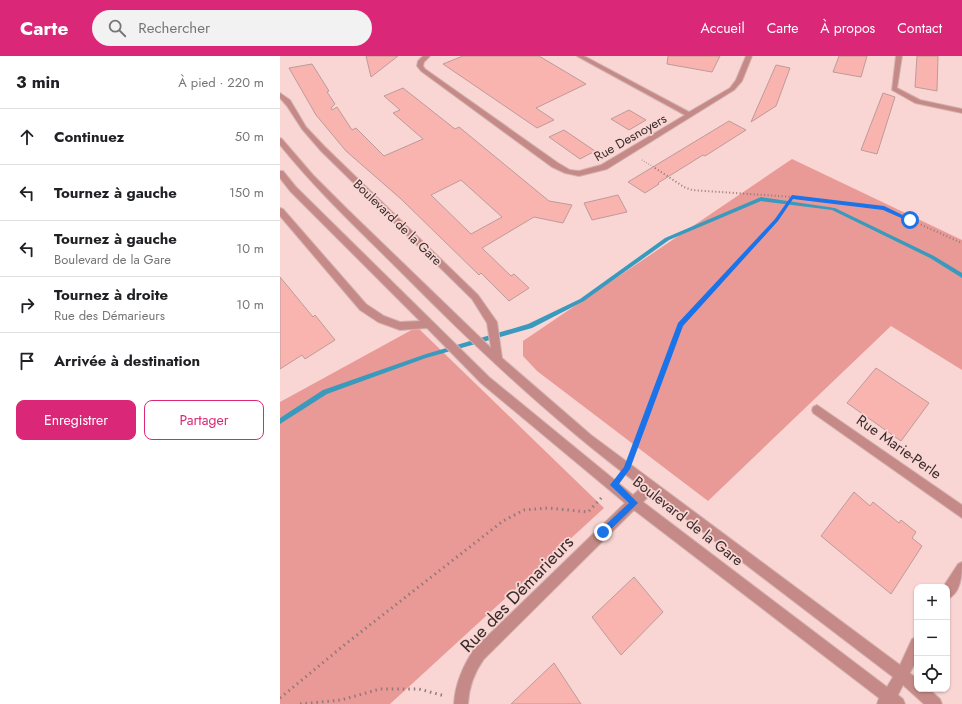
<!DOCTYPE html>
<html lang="fr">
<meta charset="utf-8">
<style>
:root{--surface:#fff;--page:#f2f2f2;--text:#202124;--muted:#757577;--line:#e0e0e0;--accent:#db2777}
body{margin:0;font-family:Jost,sans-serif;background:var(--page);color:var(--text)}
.controls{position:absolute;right:12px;bottom:12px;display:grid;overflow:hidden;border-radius:8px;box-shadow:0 1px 3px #0004}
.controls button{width:36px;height:36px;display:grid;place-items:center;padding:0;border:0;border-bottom:1px solid var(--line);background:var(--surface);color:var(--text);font:20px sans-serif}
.stop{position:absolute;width:12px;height:12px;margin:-9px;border:3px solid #1a73e8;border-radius:50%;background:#fff}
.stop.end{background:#1a73e8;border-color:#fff;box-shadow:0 1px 4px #0008}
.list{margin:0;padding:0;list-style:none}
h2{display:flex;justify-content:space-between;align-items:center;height:52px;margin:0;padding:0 16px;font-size:17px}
h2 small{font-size:13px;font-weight:400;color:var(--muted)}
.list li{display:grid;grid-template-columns:26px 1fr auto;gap:12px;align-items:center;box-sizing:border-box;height:56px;padding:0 16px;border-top:1px solid var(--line)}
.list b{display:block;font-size:15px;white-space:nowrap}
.list p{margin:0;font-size:13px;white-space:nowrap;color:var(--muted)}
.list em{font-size:13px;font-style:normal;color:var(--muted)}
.actions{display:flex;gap:8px;padding:12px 16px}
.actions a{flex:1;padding:9px 0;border:1px solid var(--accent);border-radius:8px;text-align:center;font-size:14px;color:var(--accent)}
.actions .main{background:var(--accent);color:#fff}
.icon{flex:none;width:22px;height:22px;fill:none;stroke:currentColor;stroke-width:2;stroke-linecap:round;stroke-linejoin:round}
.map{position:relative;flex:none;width:682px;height:648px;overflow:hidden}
header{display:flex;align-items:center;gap:24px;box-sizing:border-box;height:56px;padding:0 20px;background:var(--accent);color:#fff}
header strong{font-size:19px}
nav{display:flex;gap:22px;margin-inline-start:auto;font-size:14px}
.search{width:280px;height:36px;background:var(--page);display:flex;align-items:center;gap:10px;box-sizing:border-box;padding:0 14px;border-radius:22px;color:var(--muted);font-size:15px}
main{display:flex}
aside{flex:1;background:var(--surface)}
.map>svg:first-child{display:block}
.green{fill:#e99a96}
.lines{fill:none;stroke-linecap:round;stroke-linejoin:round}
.stream{fill:#399abd;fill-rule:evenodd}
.building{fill:#fab4b0;stroke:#bc9b99;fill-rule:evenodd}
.minor-casing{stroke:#d3b4b2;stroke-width:2}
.path-far3{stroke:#917a78;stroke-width:1.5;stroke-dasharray:0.5 2;stroke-linecap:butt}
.path-far2{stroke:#917a78;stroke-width:2;stroke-dasharray:1 2.5;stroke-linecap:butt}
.path-far1{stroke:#917a78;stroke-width:2.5;stroke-dasharray:1 3;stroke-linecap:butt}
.path{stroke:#917a78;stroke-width:3;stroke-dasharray:1.5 4;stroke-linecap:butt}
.minor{fill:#c58a87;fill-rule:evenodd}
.route{fill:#1a73e8}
.labels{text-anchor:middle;stroke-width:3.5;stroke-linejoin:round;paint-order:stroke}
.far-street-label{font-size:13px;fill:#3a2c2c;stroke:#f9d6d3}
.street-label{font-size:15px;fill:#3a2c2c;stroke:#f9d6d3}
.near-street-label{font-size:18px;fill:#3a2c2c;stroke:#f9d6d3}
</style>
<header>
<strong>Carte</strong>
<div class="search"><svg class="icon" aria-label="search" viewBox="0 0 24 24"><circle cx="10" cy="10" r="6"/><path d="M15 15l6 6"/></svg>Rechercher</div>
<nav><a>Accueil</a><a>Carte</a><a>À propos</a><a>Contact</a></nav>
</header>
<main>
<aside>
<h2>3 min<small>À pied · 220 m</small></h2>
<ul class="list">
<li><svg class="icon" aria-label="ahead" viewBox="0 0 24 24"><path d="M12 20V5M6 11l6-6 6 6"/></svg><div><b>Continuez</b></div><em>50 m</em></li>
<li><svg class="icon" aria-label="left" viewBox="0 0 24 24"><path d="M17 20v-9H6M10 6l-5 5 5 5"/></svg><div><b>Tournez à gauche</b></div><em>150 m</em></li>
<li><svg class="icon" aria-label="left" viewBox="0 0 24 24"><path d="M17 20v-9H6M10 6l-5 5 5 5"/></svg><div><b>Tournez à gauche</b><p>Boulevard de la Gare</p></div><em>10 m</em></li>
<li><svg class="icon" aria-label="right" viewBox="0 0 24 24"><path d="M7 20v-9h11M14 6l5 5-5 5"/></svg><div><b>Tournez à droite</b><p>Rue des Démarieurs</p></div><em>10 m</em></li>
<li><svg class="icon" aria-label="arrive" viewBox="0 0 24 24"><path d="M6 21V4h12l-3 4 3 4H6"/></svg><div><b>Arrivée à destination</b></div></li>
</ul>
<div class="actions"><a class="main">Enregistrer</a><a>Partager</a></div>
</aside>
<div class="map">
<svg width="682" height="648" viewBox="0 0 682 648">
<rect width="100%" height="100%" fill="#f9d6d3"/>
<path class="green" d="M512,103L682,184V314L611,270L428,445L257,315L243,300V285Z
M137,271L324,452L110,648H0V346Z"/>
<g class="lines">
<path class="stream" d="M481,141L555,152L654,200L682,217V222L650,202L552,154L481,145L389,184L304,245L252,272L146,302L47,338L0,368V362L43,334L146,298L248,268L300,243L385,182Z"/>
</g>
<path class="building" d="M86,0H118L91,21Z
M183,0H259L306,28L256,52L274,64L257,72L163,8Z
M388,0H440L432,16L387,8Z
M559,0H587L581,21L553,16Z
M637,0H658L657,35L635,31Z
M32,8L49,35L47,36L55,48L51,52L52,54L57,51L72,74L76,72L104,100L143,83L113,57L120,54L104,40L123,32L175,73L179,71L269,145L292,149L283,167L254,161L202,192L231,220L234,218L249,232L229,245L201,217L199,219L121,143L66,95L36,59L9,12ZM181,124L222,161L191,178L151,139Z
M496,9L510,12L496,50L471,66Z
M603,37L615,41L597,98L581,94Z
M349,54L366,64L349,74L331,63Z
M449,65L466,74L425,100L423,99L378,127L379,128L365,137L348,126Z
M284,74L315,95L300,103L269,81Z
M338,139L347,156L312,164L304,147Z
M0,221L33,261L35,259L55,284L25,303L22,299L0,313Z
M596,312L649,347L621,385L567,347Z
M574,436L590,450L593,446L619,467L621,464L636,476L632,482L642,490L611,538L541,480Z
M354,521L383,556L341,599L312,561Z
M274,607L301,648H231Z"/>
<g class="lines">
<g class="minor-casing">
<path id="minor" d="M143,0H150L144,6L143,10L145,13L278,107L290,114L299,115L321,109L405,59L297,0H304L409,56L450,32L456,24L466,0H472L462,25L454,34L327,113L299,120L285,117L272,111L141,15L137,10L138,5Z
M616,0H622L617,32L640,44L682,53V57L635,47L612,34Z
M0,37L10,44L26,71L45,91L198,239L217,266L222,302L311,379L620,609L632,583L637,581V603L630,617L637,623V633H649L660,643L662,648H644L623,629L618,639L623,643L625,648H597L599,642L354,454L204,603C194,617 189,631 188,648H174C175,628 183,610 194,593L345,447L201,327L147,272L120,274L98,266L80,254L0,160V152L3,153L86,248L104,260L120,266L140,265L10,135L0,122V115H3L16,131L209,321L353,439L362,431C276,367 198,294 123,218C81,176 37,135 0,89V82L2,83L33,119L67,153L211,292L207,267L192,243L41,95L22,73L7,50L0,42ZM372,437L613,621L607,631L363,446Z
M537,349L682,449V462L533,357L532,354L533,351Z
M682,506C682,519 681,538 667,543V531H663L678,508Z"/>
</g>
<path class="path-far3" d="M362,104L377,113"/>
<path class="path-far2" d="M375,112L404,131L412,134L512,141L604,152L682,187
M414,254L496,164L512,141"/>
<path class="path-far1" d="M353,398L400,269L415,253"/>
<path class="path" d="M0,642L63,590L223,465L244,454L268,452L308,456L323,440
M20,648L61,644L100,633H139L165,640"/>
<use href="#minor" class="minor"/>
</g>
<path class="route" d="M512,139L604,150L633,164L628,165L603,154L513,143L498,165L403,270L350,413L339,428L358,447L325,479H320V474L349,447L330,429L344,411L398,267L495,163Z"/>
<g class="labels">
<g class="far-street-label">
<text transform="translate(350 81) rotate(-30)" y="5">Rue Desnoyers</text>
<text transform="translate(118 166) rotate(44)" y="5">Boulevard de la Gare</text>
</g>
<g class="street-label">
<text transform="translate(619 391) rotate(35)" y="5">Rue Marie-Perle</text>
<text transform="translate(408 465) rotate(38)" y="5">Boulevard de la Gare</text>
</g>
<g class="near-street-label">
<text transform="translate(237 538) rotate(-46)" y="6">Rue des Démarieurs</text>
</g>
</g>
</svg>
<div class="controls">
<button>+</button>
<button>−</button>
<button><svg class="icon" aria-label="locate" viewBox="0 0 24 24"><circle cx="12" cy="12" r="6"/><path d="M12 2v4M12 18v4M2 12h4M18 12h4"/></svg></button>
</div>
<div class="stop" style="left:630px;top:164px"></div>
<div class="stop end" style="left:323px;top:476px"></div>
</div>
</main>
